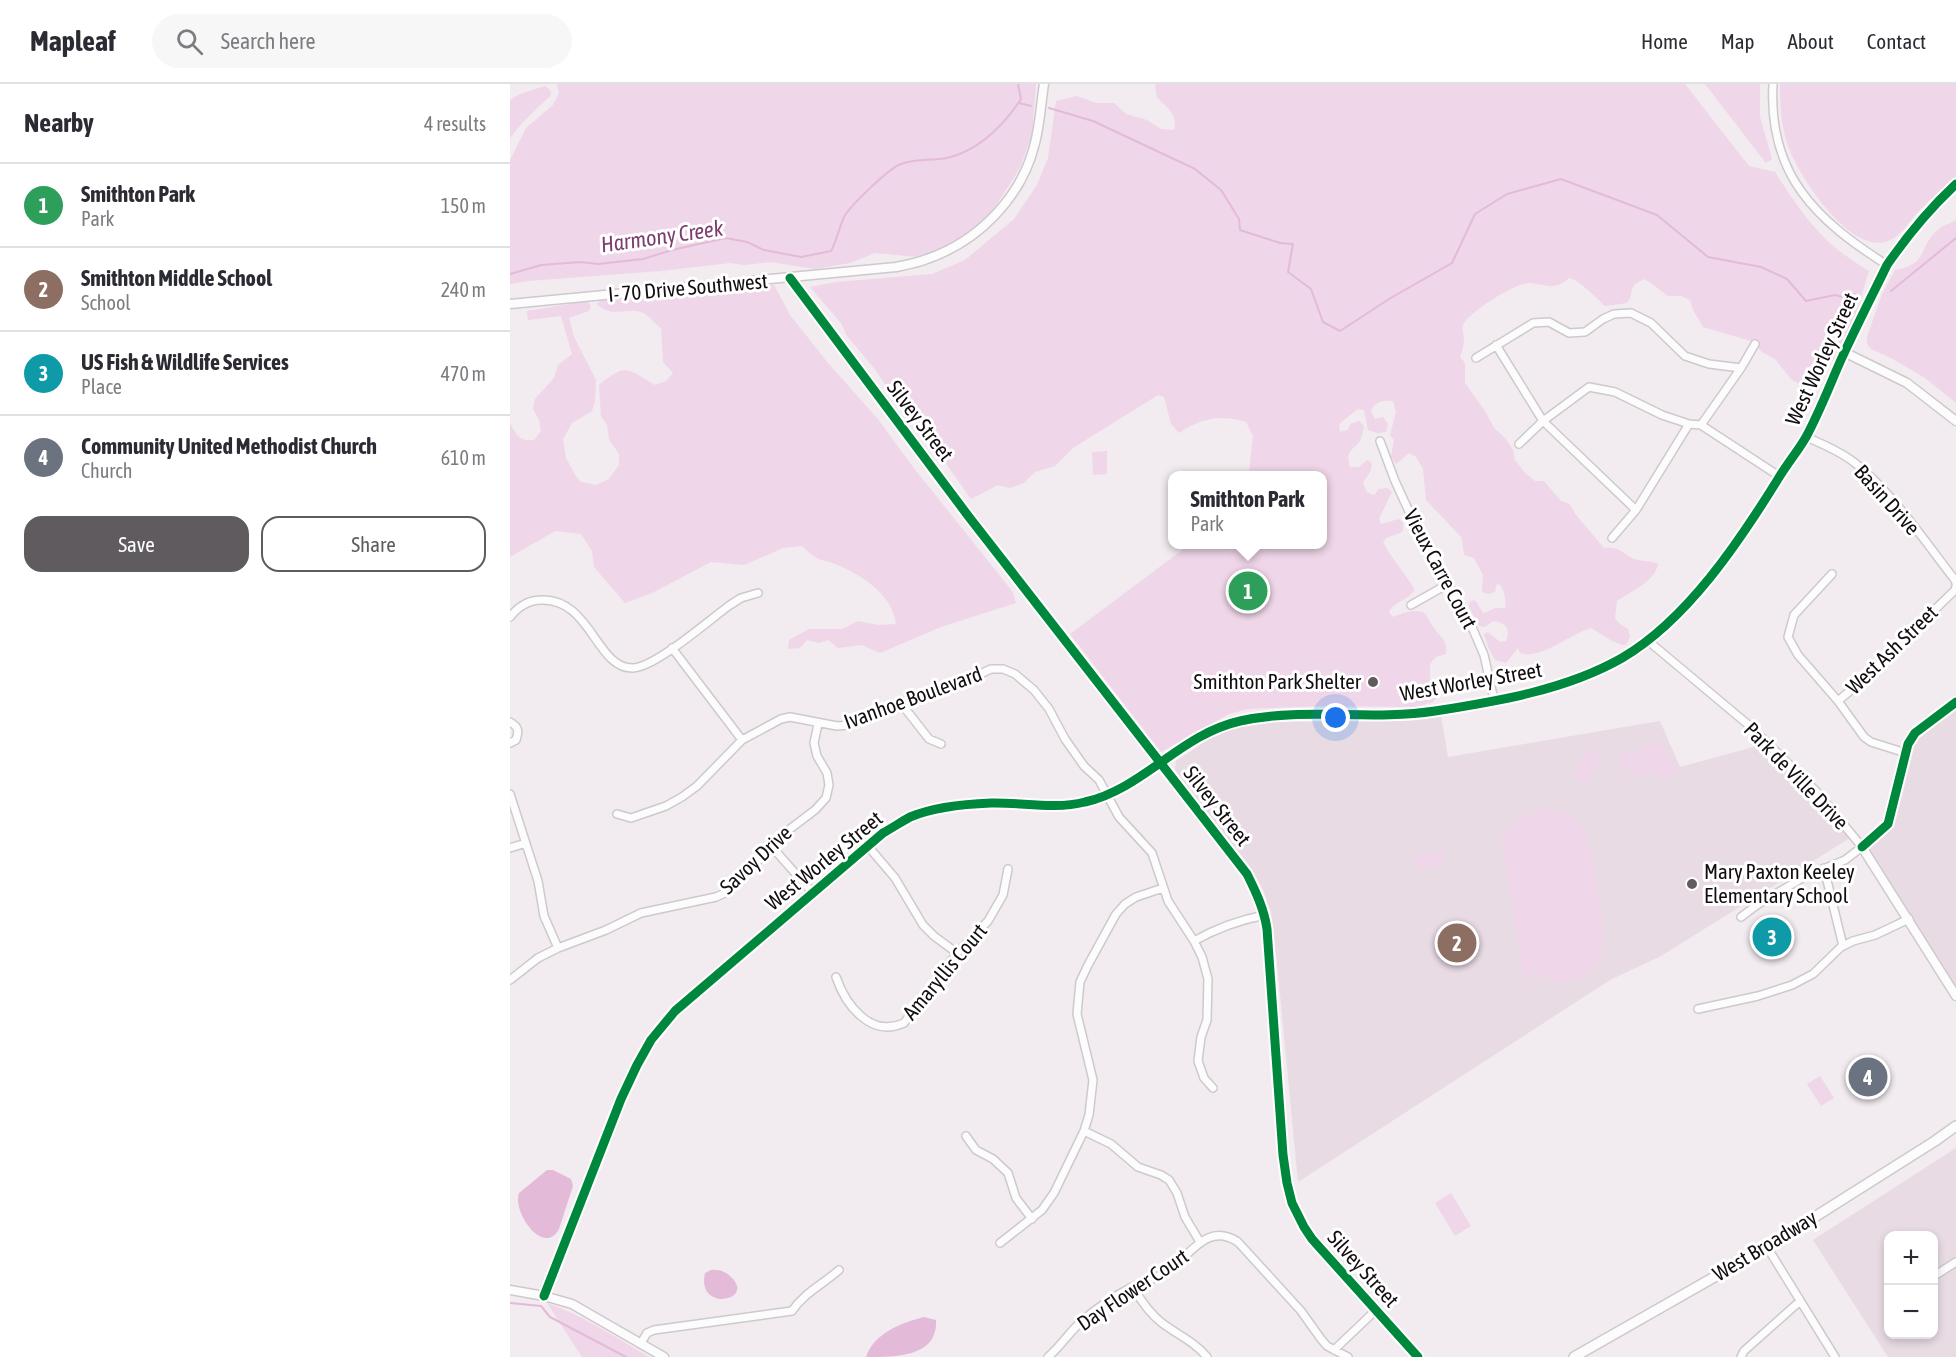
<!DOCTYPE html>
<meta charset="utf-8">
<style>
:root{--surface:#fff;--page:#f7f7f7;--text:#2b2b33;--muted:#7c7c81;--line:#e1e1e2;--accent:#605b5e}
body{margin:0;font-family:"Asap Condensed",sans-serif;background:var(--page);color:var(--text)}
.controls{position:absolute;right:18px;bottom:18px;display:grid;overflow:hidden;border-radius:12px;box-shadow:0 3px 9px #0003}
.controls button{width:54px;height:54px;display:grid;place-items:center;padding:0;border:0;border-bottom:2px solid var(--line);background:var(--surface);color:var(--text);font:30px sans-serif}
.you{position:absolute;left:826px;top:634px;width:21px;height:21px;margin:-15px;border:4px solid #fff;border-radius:50%;background:#1a73e8;box-shadow:0 0 0 9px #1a73e833}
.badge{display:grid;place-items:center;width:39px;height:39px;border-radius:50%;background:var(--accent);color:#fff;font-size:20px;font-weight:700}
.pin{position:absolute;translate:-50% -50%;border:3px solid #fff;box-shadow:0 2px 6px #0006}
.popup{position:absolute;left:658px;top:387px;width:159px;height:78px;box-sizing:border-box;display:grid;place-content:center;border-radius:12px;background:var(--surface);filter:drop-shadow(0 2px 4px #0005);font-size:20px;white-space:nowrap;color:var(--muted)}
.popup b{font-size:22px;color:var(--text)}
.popup::after{content:'';position:absolute;left:50%;top:100%;margin-left:-12px;border:12px solid transparent;border-top-color:var(--surface)}
.list{margin:0;padding:0;list-style:none}
h2{display:flex;justify-content:space-between;align-items:center;height:78px;margin:0;padding:0 24px;font-size:26px}
h2 small{font-size:20px;font-weight:400;color:var(--muted)}
.list li{display:grid;grid-template-columns:39px 1fr auto;gap:18px;align-items:center;box-sizing:border-box;height:84px;padding:0 24px;border-top:2px solid var(--line)}
.list b{display:block;font-size:22px;white-space:nowrap}
.list p{margin:0;font-size:20px;white-space:nowrap;color:var(--muted)}
.list em{font-size:20px;font-style:normal;color:var(--muted)}
.actions{display:flex;gap:12px;padding:18px 24px}
.actions a{flex:1;padding:14px 0;border:2px solid var(--accent);border-radius:18px;text-align:center;font-size:21px;color:var(--accent)}
.actions .main{background:var(--accent);color:#fff}
.icon{flex:none;width:33px;height:33px;fill:none;stroke:currentColor;stroke-width:2;stroke-linecap:round;stroke-linejoin:round}
.map{position:relative;flex:none;width:1446px;height:1273px;overflow:hidden}
header{display:flex;align-items:center;gap:36px;box-sizing:border-box;height:84px;padding:0 30px;background:var(--surface);border-bottom:2px solid var(--line)}
header strong{font-size:28px}
nav{display:flex;gap:33px;margin-inline-start:auto;font-size:21px}
.search{width:420px;height:54px;background:var(--page);display:flex;align-items:center;gap:15px;box-sizing:border-box;padding:0 21px;border-radius:33px;color:var(--muted);font-size:22px}
main{display:flex}
aside{flex:1;background:var(--surface)}
.map>svg:first-child{display:block}
.built{fill:#e8dbe4;fill-rule:evenodd}
.green{fill:#efd6e8}
.water{fill:#e3bbd8}
.lines{fill:none;stroke-linecap:round;stroke-linejoin:round}
.stream{stroke:#e3bbd8;stroke-width:2}
.minor-casing{stroke:#cec9cc;stroke-width:10}
.tertiary-casing{stroke:#cec9cc;stroke-width:11}
.secondary-casing{stroke:#cec9cc;stroke-width:12}
.minor{stroke:#fdfcfd;stroke-width:7}
.tertiary{stroke:#fdfcfd;stroke-width:8}
.secondary{stroke:#fdfcfd;stroke-width:9}
.cycleway-casing{stroke:#fff;stroke-width:13}
.cycleway{stroke:#00873e;stroke-width:9}
.poi-dot{fill:#605b5e;stroke:#fff;stroke-width:2}
.labels{text-anchor:middle;stroke-width:6;stroke-linejoin:round;paint-order:stroke}
.street-label{font-size:21px;fill:#110d10;stroke:#fff}
.poi-label{font-size:21px;fill:#110d10;stroke:#fff;text-anchor:end}
.water-label{font-size:22px;font-style:italic;fill:#7d3c6e;stroke:#fff}
</style>
<header>
<strong>Mapleaf</strong>
<div class="search"><svg class="icon" aria-label="search" viewBox="0 0 24 24"><circle cx="10" cy="10" r="6"/><path d="M15 15l6 6"/></svg>Search here</div>
<nav><a>Home</a><a>Map</a><a>About</a><a>Contact</a></nav>
</header>
<main>
<aside>
<h2>Nearby<small>4 results</small></h2>
<ul class="list">
<li><span class="badge" style="background:#2e9e5b">1</span><div><b>Smithton Park</b><p>Park</p></div><em>150 m</em></li>
<li><span class="badge" style="background:#8d6e63">2</span><div><b>Smithton Middle School</b><p>School</p></div><em>240 m</em></li>
<li><span class="badge" style="background:#0f9aa8">3</span><div><b>US Fish &amp; Wildlife Services</b><p>Place</p></div><em>470 m</em></li>
<li><span class="badge" style="background:#6b7280">4</span><div><b>Community United Methodist Church</b><p>Church</p></div><em>610 m</em></li>
</ul>
<div class="actions"><a class="main">Save</a><a>Share</a></div>
</aside>
<div class="map">
<svg width="1446" height="1273" viewBox="0 0 1446 1273">
<rect width="100%" height="100%" fill="#f2ebf0"/>
<path class="built" d="M1446,618V902L1352,763L1373,746L1398,660Z
M931,632L938,673L1150,637L1170,683L1258,659L1343,752L1151,872L1100,896L788,1098L767,879L761,828L753,806L741,784L665,686L666,677L699,655L725,644L755,638L900,637Z
M1446,1064V1273H1378L1303,1156ZM1378,1152H1424V1250H1378Z"/>
<path class="green" d="M47,0H526L522,51L510,84L483,126L460,149L431,168L408,173L365,169L340,179L305,185L261,178L234,181L220,179L150,187L18,197L0,200V76L16,44L43,21L49,9Z
M645,0H1175L1239,82L1265,88C1294,133 1313,160 1359,187L1346,229L1326,275L1319,279L1306,298L1293,302L1281,295L1265,275L1252,268L1241,257L1193,243L1183,226L1180,216L1171,212H1158L1135,195C1115,203 1126,207 1117,219L1095,222C1086,214 1070,196 1059,194C1043,208 1037,200 1019,199C1007,198 957,229 953,241C951,246 954,249 954,254C954,260 952,267 950,273L955,279V299L975,327L984,344L995,354L1003,366L1005,376L1015,389L1025,397H1034L1051,417L1060,420L1066,431L1094,464C1113,462 1112,472 1128,476C1135,478 1140,476 1148,480C1145,498 1121,507 1107,517L1105,534L1111,541L1118,545L1120,553L1116,561C1103,560 1092,550 1081,544C1060,550 1031,576 1010,569L1008,564L996,579L985,576L979,565L974,550L978,548L990,558L996,557C1001,545 996,538 983,537L975,543L969,542L959,523L960,518L965,516L973,529C982,527 985,521 995,525C997,519 994,504 989,500L986,501L985,508L978,510L972,508L973,491L964,474L954,471L952,454L916,416L913,385L906,373L899,369L886,380L881,373L884,356L880,351L886,328L883,317C874,316 865,317 861,327L865,335L873,333L878,340L876,348L867,349L858,346L854,326L848,325L829,340L830,348L838,346L840,340L849,337L854,342C853,346 852,353 850,357C842,367 835,367 840,383H849L857,376L862,379L861,386L853,399L857,408L864,411L869,405L877,404L882,408L869,435L871,440L889,435L893,439V446L890,449L876,454L873,458C882,476 895,489 905,506C895,518 885,517 879,528L883,533C891,530 903,525 912,528C917,530 918,535 921,540C928,551 938,555 936,570L926,573L920,580V594L928,613L923,618L906,623L813,622L738,625L719,630L651,668L560,550L679,461L813,460V392L737,391L739,389L743,352L736,338C710,330 691,334 669,349L661,340L654,313L648,311L563,364L545,382L525,388L514,399L500,404L488,401L461,415L420,357L399,335L364,284L337,252L331,239L300,203L326,198L422,190L455,176L504,135L527,101L538,74L546,17L567,12L586,19H604L616,30L637,36L651,45L664,46C668,31 657,23 647,14Z
M1195,0H1250V33L1262,75L1256,79Z
M1270,0H1446V93C1434,104 1420,115 1409,127C1398,138 1391,154 1375,158C1337,167 1287,90 1277,59C1271,40 1270,20 1270,0Z
M35,2L40,6L41,11L13,38L0,54V16L10,10Z
M1446,136V319L1415,294L1383,275L1361,265L1357,260V253L1372,210L1385,186C1421,180 1407,161 1429,145C1434,140 1441,140 1446,136Z
M264,201L280,231L318,279L367,334L403,383L502,507L506,519L431,543L370,569L352,561L328,564L318,556L309,559L297,556L290,564L278,565L279,556L299,545H332L348,537L368,541L386,540C383,511 351,490 325,480C319,477 312,477 307,474C301,471 297,466 292,462L273,464L234,481L201,478L142,509L115,519L84,483L82,467L71,450L45,447L0,473V339C6,351 10,358 24,356L31,347L29,336L23,325L25,315L44,294L48,281L62,270L51,232L18,236L17,227L77,217L81,222L79,227L59,234L64,253L86,296L85,318L82,327L62,339L53,355L56,374L65,391L71,398L86,401L99,395L109,381V370L99,355L97,341L91,332L89,301C116,279 116,284 145,301L156,297L163,289L153,278L151,244C145,240 138,230 131,228C116,223 102,235 87,220L91,215Z
M597,367V390L583,391L582,368Z
M1145,658L1155,662L1158,674L1163,678L1168,686L1166,691C1153,699 1148,694 1136,685L1132,694L1107,680L1112,670L1116,666L1122,672H1126L1131,664Z
M1078,664L1092,672L1076,700L1062,692Z
M1032,725C1051,725 1066,732 1076,748C1082,767 1097,848 1093,864C1090,880 1078,893 1063,897C1047,900 1032,895 1019,886V894H1014L991,749L998,748L1010,733Z
M933,767L936,780L907,785L905,772Z
M1310,992L1324,1014L1311,1022L1297,1000Z
M941,1109L961,1142L945,1152L925,1119Z
M37,1219C74,1232 105,1253 139,1273H72Z"/>
<path class="water" d="M37,1086H43L61,1095L63,1102L49,1145C34,1173 2,1129 9,1109Z
M201,1186C210,1185 217,1188 223,1195C243,1218 186,1227 195,1189Z
M414,1233L426,1236C428,1273 387,1273 356,1273C364,1249 391,1239 414,1233Z"/>
<g class="lines">
<path class="stream" d="M509,19L521,22
M539,24L583,37L685,85L711,106L729,135L730,146L770,159L783,160L778,188L801,205L813,238L830,247L879,215L942,179L965,130L997,110L1051,95L1147,131L1198,173L1251,183L1277,195L1296,217L1325,211L1333,213L1345,210
M0,190L31,181L70,178L88,180L133,175L162,166L216,154L237,158L254,166L291,173L321,167C327,156 329,144 334,133C340,122 379,84 391,80C405,74 422,77 437,74C470,66 493,42 511,15L508,0
M1381,207L1446,154
M0,1219L31,1222L40,1233L116,1273"/>
<g class="minor-casing">
<path id="minor" d="M1263,0C1258,91 1306,136 1377,181
M986,261L1033,337L1126,426
M966,274L1023,239L1039,238L1059,249L1075,248L1093,235L1104,230L1121,229L1141,239L1175,272L1199,280L1231,284
M1191,341L1231,284L1245,260
M1296,353C1313,360 1331,368 1345,379C1382,408 1416,459 1445,496L1446,499
M870,357L885,397L908,447L958,534L974,571L984,616
M1009,360L1033,337L1079,303L1105,308L1152,331L1179,340
M1102,454L1126,426L1179,340L1191,341L1269,392
M1322,490L1284,531L1278,553L1288,571L1328,617
M901,521L938,500
M0,533C8,523 18,516 31,516C81,514 86,585 123,584C146,583 199,536 220,521L231,514L248,509
M1137,556L1241,643L1307,708L1352,763L1335,776L1294,793L1247,821L1231,833
M162,564L232,656
M390,618L419,655L431,660
M0,638C9,643 9,647 6,656L0,659
M1396,669L1361,658L1354,653L1328,617L1348,600L1445,506L1446,502
M0,710L28,797L34,832L48,864
M107,730L121,734L156,722L172,713L187,702L232,656L271,635L280,633L327,642L340,641L390,618L440,604L481,585H493L505,590L524,606L539,625L555,655L574,682L589,696L609,733L642,769L658,817L684,857L692,873L698,895L697,936L691,953L688,977L694,994L703,1004
M357,761L385,794L413,841L424,852L447,869
M262,763L302,808
M0,764L16,759
M1314,784L1333,862
M684,857C707,844 729,836 755,831
M326,893C336,922 361,954 394,939L447,869L478,837L493,811L498,785
M0,896L28,874L48,864L96,846L131,829L206,813L215,809L262,763L272,751L305,726L316,714L319,701L317,689L307,672L304,659L308,640
M1188,925L1248,912L1282,901L1303,890L1331,863L1343,857L1365,851L1399,835
M574,1047L601,1060L628,1083L651,1091L659,1096L667,1109L675,1133L690,1158
M456,1052L466,1066L483,1075L498,1089L506,1114L522,1135
M490,1159L532,1126L544,1109L574,1047L579,1031L583,996L567,930L570,898L578,881L606,830L615,820L626,813L653,804
M1257,1163L1325,1273
M1424,1192L1446,1178
M623,1203C631,1217 639,1229 652,1239C668,1251 685,1258 697,1273
M131,1259L137,1249L144,1246L282,1227C294,1209 312,1201 329,1186
M824,1266L866,1226
M538,1273C551,1262 560,1247 573,1236C587,1224 605,1212 622,1203C634,1198 645,1195 656,1188C680,1173 696,1137 728,1158L791,1227L811,1255L817,1262L838,1273
M1231,1273L1234,1267L1289,1218"/>
</g>
<g class="tertiary-casing">
<path id="tertiary" d="M280,194L459,433L737,790C746,808 754,825 757,845L773,1071L777,1099L782,1119L794,1143L802,1155L908,1273
M0,220L386,183C396,181 407,179 417,175C469,157 512,113 525,59C530,40 531,19 534,0
M1334,268L1397,299L1446,337
M1446,618L1405,649L1398,660L1378,740L1352,763L1446,912
M0,1206L34,1212L62,1220L154,1273
M34,1212L111,1015L127,981L141,956L165,927L373,749C382,744 391,738 400,733C424,723 455,720 481,719C512,718 543,726 575,718C633,705 671,650 730,637C794,623 860,637 925,627C988,617 1056,606 1112,574C1177,536 1229,458 1268,395C1277,380 1288,367 1296,353C1309,329 1319,303 1330,278C1345,245 1361,214 1377,181C1397,152 1420,124 1446,100"/>
</g>
<g class="secondary-casing">
<path id="secondary" d="M1064,1273L1257,1163L1425,1057L1446,1042"/>
</g>
<use href="#minor" class="minor"/>
<use href="#tertiary" class="tertiary"/>
<use href="#secondary" class="secondary"/>
<g class="cycleway-casing">
<path id="cycleway" d="M280,194L459,433L737,790C746,808 754,825 757,845L773,1071L777,1099L782,1119L794,1143L802,1155L908,1273
M1352,763L1378,740L1398,660L1405,649L1446,618
M34,1212L111,1015L127,981L141,956L165,927L373,749C382,744 391,738 400,733C424,723 455,720 481,719C512,718 543,726 575,718C633,705 671,650 730,637C794,623 860,637 925,627C988,617 1056,606 1112,574C1177,536 1229,458 1268,395C1277,380 1288,367 1296,353C1309,329 1319,303 1330,278C1345,245 1361,214 1377,181C1397,152 1420,124 1446,100"/>
</g>
<use href="#cycleway" class="cycleway"/>
</g>
<g class="poi-dot">
<circle cx="863" cy="598" r="6"/>
<circle cx="1182" cy="800" r="6"/>
</g>
<g class="labels">
<g class="street-label">
<text transform="translate(178 204) rotate(-5)" y="7">I- 70 Drive Southwest</text>
<text transform="translate(1312 275) rotate(-65)" y="7">West Worley Street</text>
<text transform="translate(410 337) rotate(53)" y="7">Silvey Street</text>
<text transform="translate(1377 416) rotate(48)" y="7">Basin Drive</text>
<text transform="translate(930 485) rotate(62)" y="7">Vieux Carre Court</text>
<text transform="translate(1382 566) rotate(-44)" y="7">West Ash Street</text>
<text transform="translate(961 598) rotate(-10)" y="7">West Worley Street</text>
<text transform="translate(403 614) rotate(-20)" y="7">Ivanhoe Boulevard</text>
<text transform="translate(1286 692) rotate(46)" y="7">Park de Ville Drive</text>
<text transform="translate(707 722) rotate(52)" y="7">Silvey Street</text>
<text transform="translate(246 776) rotate(-43)" y="7">Savoy Drive</text>
<text transform="translate(314 777) rotate(-39)" y="7">West Worley Street</text>
<text transform="translate(435 888) rotate(-50)" y="7">Amaryllis Court</text>
<text transform="translate(1255 1162) rotate(-31)" y="7">West Broadway</text>
<text transform="translate(853 1185) rotate(48)" y="7">Silvey Street</text>
<text transform="translate(623 1206) rotate(-34)" y="7">Day Flower Court</text>
</g>
<g class="poi-label">
<text x="851" y="605">Smithton Park Shelter</text>
<text x="1194" y="795" text-anchor="start">Mary Paxton Keeley<tspan x="1194" dy="24">Elementary School</tspan></text>
</g>
<g class="water-label">
<text transform="translate(152 152) rotate(-8)" y="8">Harmony Creek</text>
</g>
</g>
</svg>
<div class="controls">
<button>+</button>
<button>−</button>
</div>
<div class="you"></div>
<div class="pin badge" style="left:738px;top:507px;background:#2e9e5b">1</div>
<div class="popup"><b>Smithton Park</b>Park</div>
<div class="pin badge" style="left:947px;top:859px;background:#8d6e63">2</div>
<div class="pin badge" style="left:1262px;top:853px;background:#0f9aa8">3</div>
<div class="pin badge" style="left:1358px;top:993px;background:#6b7280">4</div>
</div>
</main>
